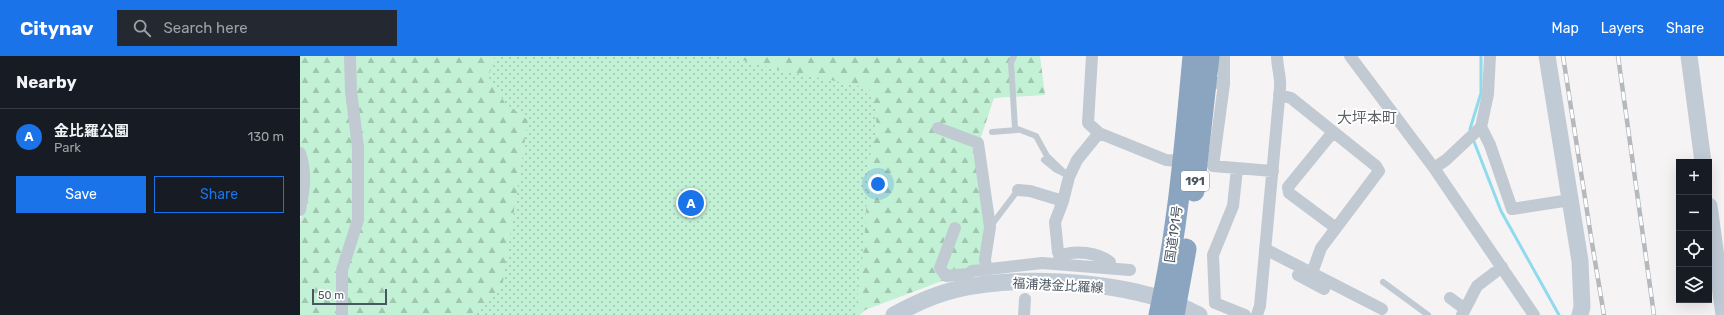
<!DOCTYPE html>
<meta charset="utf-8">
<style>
:root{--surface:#171b24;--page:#242831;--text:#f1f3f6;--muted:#9ea1a6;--line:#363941;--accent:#1a73e8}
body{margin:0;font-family:Rubik,"Noto Sans JP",sans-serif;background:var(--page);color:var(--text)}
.controls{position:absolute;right:12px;bottom:12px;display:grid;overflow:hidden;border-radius:0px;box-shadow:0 4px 16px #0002}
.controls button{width:36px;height:36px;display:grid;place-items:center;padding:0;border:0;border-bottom:1px solid var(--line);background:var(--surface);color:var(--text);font:20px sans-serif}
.scale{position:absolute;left:12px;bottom:10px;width:75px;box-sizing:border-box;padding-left:4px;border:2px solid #4a5661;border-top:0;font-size:11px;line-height:14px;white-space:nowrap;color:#4a5661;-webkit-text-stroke:3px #fff;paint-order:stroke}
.you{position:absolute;left:578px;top:128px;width:14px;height:14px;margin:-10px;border:3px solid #fff;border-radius:50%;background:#1a73e8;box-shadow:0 0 0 6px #1a73e833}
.badge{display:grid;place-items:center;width:26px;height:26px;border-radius:50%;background:var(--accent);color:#fff;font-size:13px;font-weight:700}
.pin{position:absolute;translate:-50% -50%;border:2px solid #fff;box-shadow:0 1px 4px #0006}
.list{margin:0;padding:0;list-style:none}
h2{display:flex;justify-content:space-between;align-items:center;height:52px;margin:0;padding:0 16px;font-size:17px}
h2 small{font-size:13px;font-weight:400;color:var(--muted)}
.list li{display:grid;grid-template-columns:26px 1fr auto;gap:12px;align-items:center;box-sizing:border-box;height:56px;padding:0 16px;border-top:1px solid var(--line)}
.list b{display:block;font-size:15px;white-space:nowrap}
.list p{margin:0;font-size:13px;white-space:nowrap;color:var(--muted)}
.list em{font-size:13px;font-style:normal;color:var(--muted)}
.actions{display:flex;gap:8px;padding:12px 16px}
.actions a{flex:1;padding:9px 0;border:1px solid var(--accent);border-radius:0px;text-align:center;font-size:14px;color:var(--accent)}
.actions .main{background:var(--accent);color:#fff}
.icon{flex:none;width:22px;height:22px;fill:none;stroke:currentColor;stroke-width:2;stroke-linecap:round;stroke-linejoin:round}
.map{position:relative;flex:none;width:1424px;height:259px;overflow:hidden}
header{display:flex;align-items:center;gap:24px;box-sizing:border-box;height:56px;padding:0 20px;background:var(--accent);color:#fff}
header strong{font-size:19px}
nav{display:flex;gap:22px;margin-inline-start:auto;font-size:14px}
.search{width:280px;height:36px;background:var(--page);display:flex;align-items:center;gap:10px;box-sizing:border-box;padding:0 14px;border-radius:0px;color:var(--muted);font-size:15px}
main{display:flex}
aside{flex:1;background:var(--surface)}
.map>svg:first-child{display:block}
.forest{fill:url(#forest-firs)}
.park{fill:url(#park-dots)}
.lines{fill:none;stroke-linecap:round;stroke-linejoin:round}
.stream{stroke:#90daee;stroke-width:3}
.lane{stroke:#c1cad2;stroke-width:6}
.street{stroke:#c1cad2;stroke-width:12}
.secondary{stroke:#c1cbd6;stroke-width:17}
.highway{stroke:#8ba5c1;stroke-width:21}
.rail-casing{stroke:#b5b8bd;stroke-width:4.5}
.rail{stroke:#fff;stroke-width:3;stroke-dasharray:9;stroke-linecap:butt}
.labels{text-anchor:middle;stroke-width:4;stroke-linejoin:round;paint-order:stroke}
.shield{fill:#fff;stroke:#808990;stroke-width:1}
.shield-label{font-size:12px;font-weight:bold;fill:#4a5661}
.street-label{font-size:13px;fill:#4a5661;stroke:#fff}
.quarter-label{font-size:15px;fill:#5f6368;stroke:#fff}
</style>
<header>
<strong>Citynav</strong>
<div class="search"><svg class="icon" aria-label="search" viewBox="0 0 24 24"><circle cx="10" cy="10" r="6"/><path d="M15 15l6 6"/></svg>Search here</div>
<nav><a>Map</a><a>Layers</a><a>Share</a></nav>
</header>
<main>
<aside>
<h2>Nearby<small></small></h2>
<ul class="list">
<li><span class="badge">A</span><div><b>金比羅公園</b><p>Park</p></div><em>130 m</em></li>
</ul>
<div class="actions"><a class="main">Save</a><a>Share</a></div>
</aside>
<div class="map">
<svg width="1424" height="259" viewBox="0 0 1424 259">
<defs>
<pattern id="forest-firs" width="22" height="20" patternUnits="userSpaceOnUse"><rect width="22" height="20" fill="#c3f1d5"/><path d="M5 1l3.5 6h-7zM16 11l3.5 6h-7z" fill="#a0c6b0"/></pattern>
<pattern id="park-dots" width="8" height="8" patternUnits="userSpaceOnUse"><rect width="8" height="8" fill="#c3f1d5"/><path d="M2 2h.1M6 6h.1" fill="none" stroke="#a0c6b0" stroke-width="1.8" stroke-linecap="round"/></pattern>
</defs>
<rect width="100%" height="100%" fill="#f5f3f3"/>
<path class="forest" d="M0,0H740L745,39L694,42L681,81L685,173L679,211L565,254L560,259H0V165L5,151L0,91Z"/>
<path class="park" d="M195,0H418L447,5L468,11L569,32L575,51L577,72L569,104L564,190L555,259H170L202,232L228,64L205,47L188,21Z"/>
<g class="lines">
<path class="stream" d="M1171,76L1170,73L1181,37V0
M1173,83L1201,155L1259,259"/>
<path class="lane" d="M714,0L711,7L715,72L736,80L747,100L769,121
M692,76L717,74
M744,104L755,113L763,117
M690,171L718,134
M1083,226L1128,259"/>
<path class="street" d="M792,0L788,67L799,77L866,104L883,105
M1050,0L1134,112L1234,259
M917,27L924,28V0
M924,28L913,110L973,115
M979,39L991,42L1076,110L1079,115L1021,192L1012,217
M1181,71L1190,89L1212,153L1270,144
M638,72L678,87L690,171L685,203L686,214
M1033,76L988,131L989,137L1036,172
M0,97C7,117 4,135 0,154
M1134,112L1146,104L1181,71L1188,38L1190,0
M937,113L933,150L913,199L915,247L945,259
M718,134L730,135L763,145
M655,172L640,212L646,220L668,218L672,215L742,207L830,214
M965,193L1082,253
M760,201L758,196L755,166L763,145L769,121L777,104L799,77
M758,208L760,200C775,193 798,197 810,206
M998,219L1024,233
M1150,242L1165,253
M42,259V214L58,164V91L51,35L50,0
M724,259L725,243
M957,259L960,250L980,32C981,21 977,11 977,0
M1162,259L1177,230L1202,211"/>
<path class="secondary" d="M1247,0L1280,205L1282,251L1280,259
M1389,0L1403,106
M1409,150L1424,259
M594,259C614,248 635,238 658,233C717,219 805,225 862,243C875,247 887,253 899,259"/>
<path class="highway" d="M894,135L909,0
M859,259C878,174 885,87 893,0
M874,259L886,193"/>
<g class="rail-casing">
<path id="rail" d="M1263,0L1291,181L1304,259
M1318,0L1354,259"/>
</g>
<use href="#rail" class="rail"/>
</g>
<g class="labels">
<rect class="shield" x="881" y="115" width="28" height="20" rx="3"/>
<g class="shield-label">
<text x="895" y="129">191</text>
</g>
<g class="street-label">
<text transform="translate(873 178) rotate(-82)" y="5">国道191号</text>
<text transform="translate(758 229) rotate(3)" y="5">福浦港金比羅線</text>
</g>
<g class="quarter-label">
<text x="1067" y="67">大坪本町</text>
</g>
</g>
</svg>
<div class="controls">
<button>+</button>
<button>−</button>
<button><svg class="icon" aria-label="locate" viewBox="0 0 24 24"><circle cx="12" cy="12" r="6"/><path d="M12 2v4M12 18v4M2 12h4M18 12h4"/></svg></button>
<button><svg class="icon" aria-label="layers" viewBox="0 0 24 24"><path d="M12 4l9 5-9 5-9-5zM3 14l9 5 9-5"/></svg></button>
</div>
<div class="scale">50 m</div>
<div class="you"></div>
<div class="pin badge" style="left:391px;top:147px">A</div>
</div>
</main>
